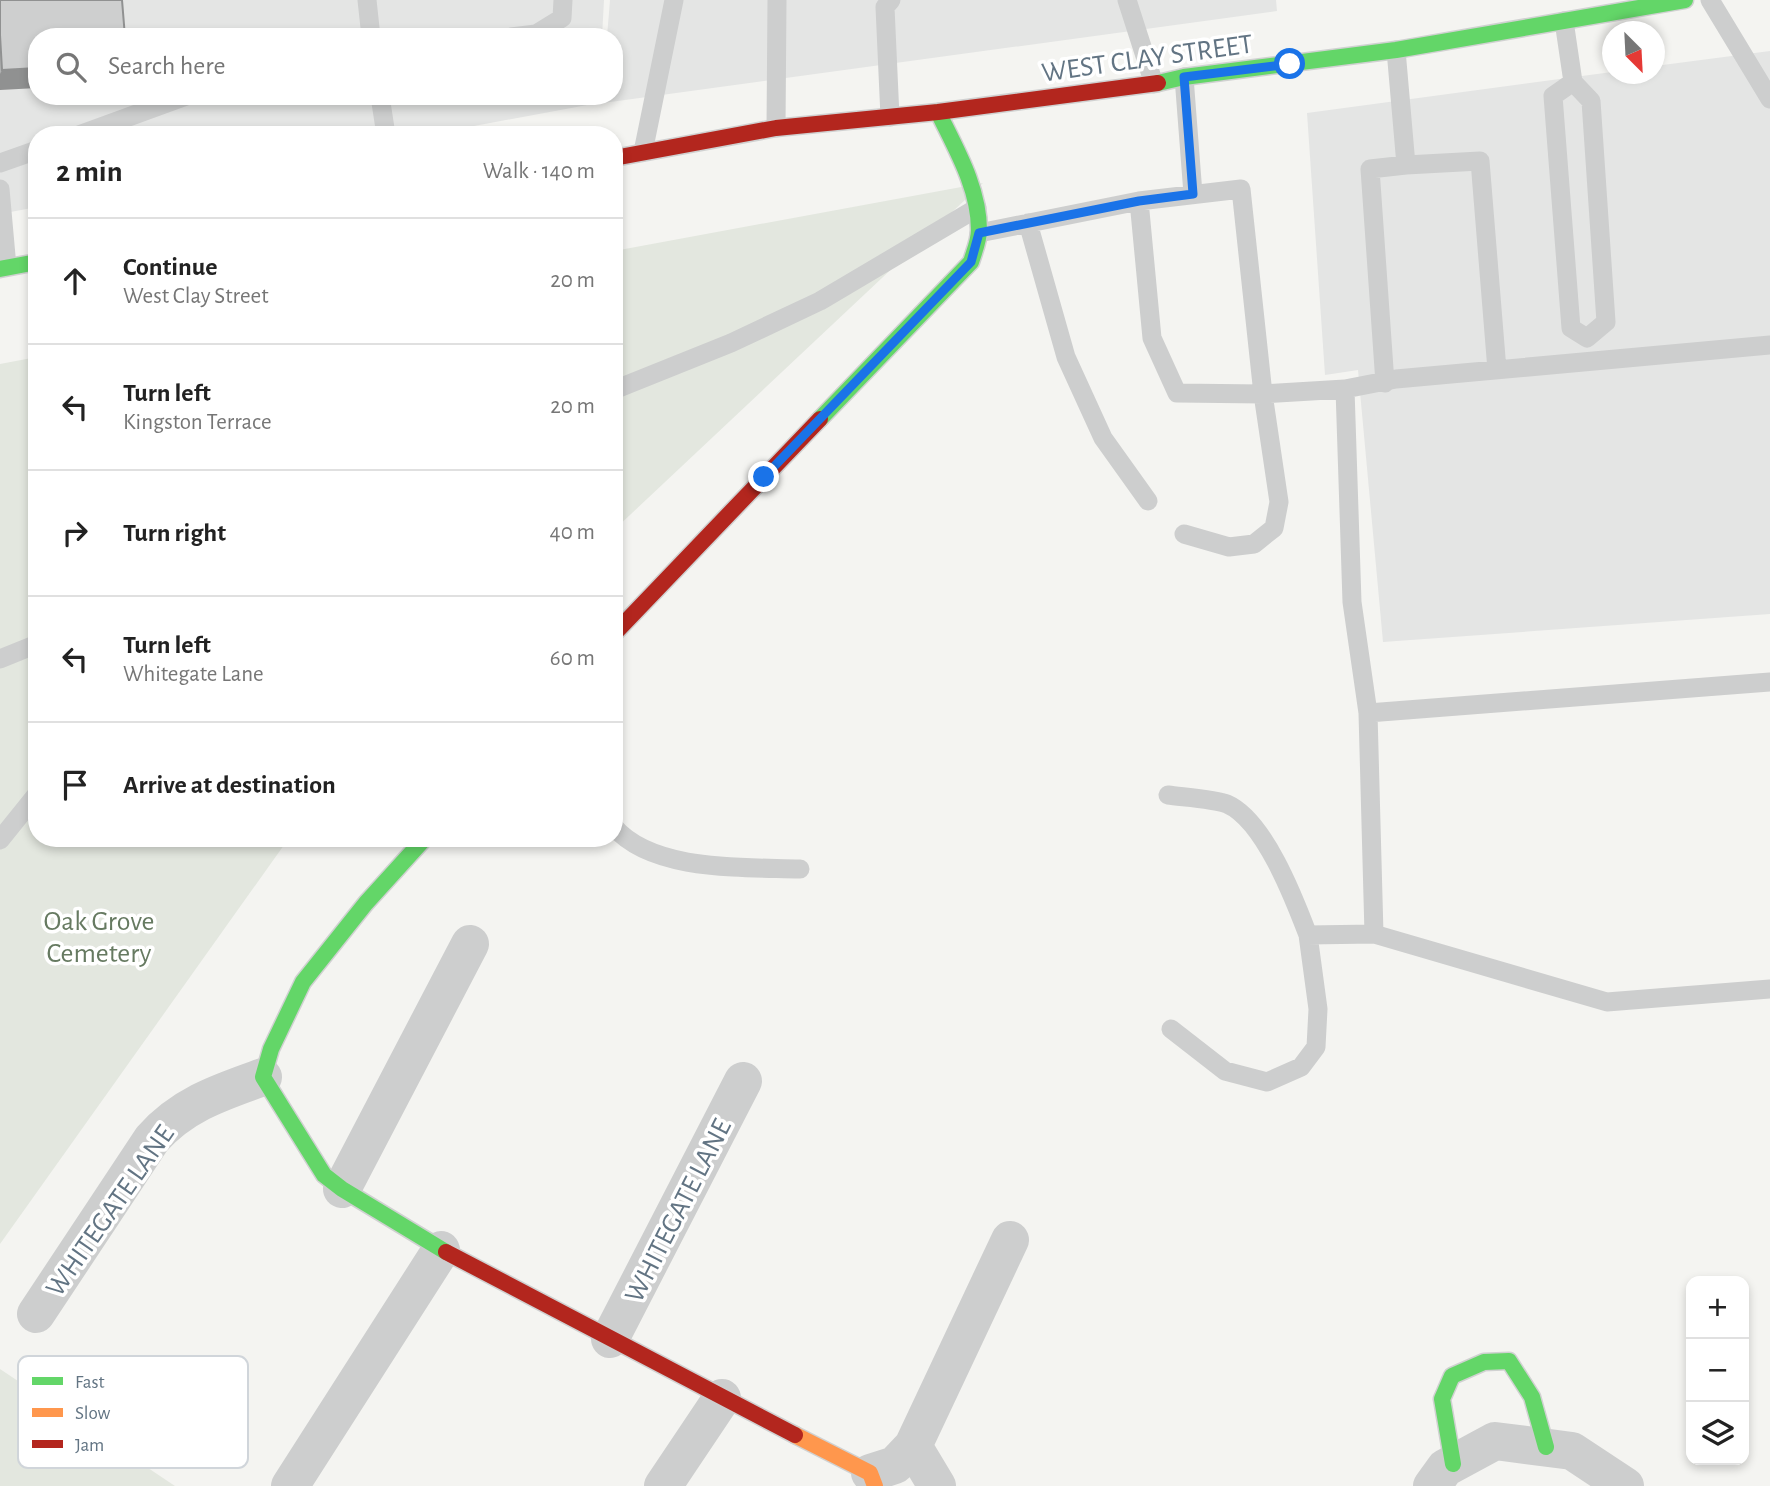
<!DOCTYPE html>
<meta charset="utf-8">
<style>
:root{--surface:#fff;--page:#f6f6f6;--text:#222;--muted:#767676;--line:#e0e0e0}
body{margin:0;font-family:"Alegreya Sans",sans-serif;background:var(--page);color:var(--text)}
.controls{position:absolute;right:21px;bottom:21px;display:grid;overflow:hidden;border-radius:14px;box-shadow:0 4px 10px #0003}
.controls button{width:63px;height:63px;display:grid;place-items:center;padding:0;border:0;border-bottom:2px solid var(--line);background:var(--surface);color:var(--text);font:35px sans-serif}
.compass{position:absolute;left:1602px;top:21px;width:63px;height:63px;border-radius:50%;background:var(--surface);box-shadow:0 4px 10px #0003;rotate:156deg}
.stop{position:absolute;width:21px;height:21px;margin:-16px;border:5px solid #1a73e8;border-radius:50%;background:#fff}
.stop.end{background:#1a73e8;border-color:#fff;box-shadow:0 2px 7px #0008}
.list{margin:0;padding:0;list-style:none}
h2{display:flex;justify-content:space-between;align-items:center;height:91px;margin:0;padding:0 28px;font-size:30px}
h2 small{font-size:23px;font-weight:400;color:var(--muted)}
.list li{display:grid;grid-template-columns:46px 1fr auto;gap:21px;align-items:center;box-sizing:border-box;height:126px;padding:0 28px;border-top:2px solid var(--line)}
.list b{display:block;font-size:26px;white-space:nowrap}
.list p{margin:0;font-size:23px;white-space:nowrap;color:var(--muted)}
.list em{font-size:23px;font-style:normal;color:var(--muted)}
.icon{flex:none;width:38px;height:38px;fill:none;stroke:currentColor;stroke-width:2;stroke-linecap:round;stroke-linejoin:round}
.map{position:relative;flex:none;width:1770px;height:1486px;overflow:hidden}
.search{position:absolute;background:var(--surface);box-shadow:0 4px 10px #0003;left:28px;top:28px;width:595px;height:77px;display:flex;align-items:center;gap:18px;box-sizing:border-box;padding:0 24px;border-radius:28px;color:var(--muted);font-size:26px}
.panel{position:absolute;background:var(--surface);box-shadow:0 4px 10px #0003;left:28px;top:126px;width:595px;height:721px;border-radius:28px}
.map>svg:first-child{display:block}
.built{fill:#e4e5e4}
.green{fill:#e3e7df}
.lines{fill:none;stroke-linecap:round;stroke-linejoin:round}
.fast-casing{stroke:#d0d1d1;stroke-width:19}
.slow-casing{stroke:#d0d1d1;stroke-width:19}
.jam-casing{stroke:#d0d1d1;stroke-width:19}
.lane{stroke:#cdcece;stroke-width:19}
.street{stroke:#cdcece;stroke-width:38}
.fast{stroke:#63d668;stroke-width:16}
.slow{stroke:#ff974d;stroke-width:16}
.jam{stroke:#b3261e;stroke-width:16}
.wall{fill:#b1b2b2}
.shaded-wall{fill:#909191}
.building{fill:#cecfcf;stroke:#909191;stroke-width:2}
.route{stroke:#1a73e8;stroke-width:9}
.labels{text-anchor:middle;stroke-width:7;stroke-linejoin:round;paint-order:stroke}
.street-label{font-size:28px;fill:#627483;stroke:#fff}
.park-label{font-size:28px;fill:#667a61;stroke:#fff}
.key{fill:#fff;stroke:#d0d5da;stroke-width:2}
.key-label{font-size:19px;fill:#627483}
</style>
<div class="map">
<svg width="1770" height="1486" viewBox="0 0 1770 1486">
<rect width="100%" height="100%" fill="#f4f4f1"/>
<path class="built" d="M0,0H604L602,37H37V96H598V103L426,135H37V207L0,214Z
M610,0H1276L1277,11L603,103L604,96H614V37H607Z
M1770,51V614L1383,642L1358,370L1325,375L1307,113L1612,72V74H1654L1655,66Z"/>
<path class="green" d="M983,183L614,530V251Z
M37,357V838H289L0,1244V364Z
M0,1369L175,1486H0Z"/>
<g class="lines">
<g class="fast-casing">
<path id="fast" d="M1158,83L1184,77L1396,50L1685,0
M0,269L37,262
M820,419L971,262C974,252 979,241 979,230C979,188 956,149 938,112
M425,838L366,903L303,982L271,1049L263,1077L324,1175L342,1189L446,1252
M1453,1464L1442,1399L1452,1376L1484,1362L1509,1361L1532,1397L1546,1447"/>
</g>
<g class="slow-casing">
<path id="slow" d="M795,1435L870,1473L875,1486"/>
</g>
<g class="jam-casing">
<path id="jam" d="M614,158L776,128L938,112L1158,83
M614,634L820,419
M446,1252L795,1435"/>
</g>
<path class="lane" d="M367,0L371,37
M1127,0L1154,84
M1710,0L1770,99
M1564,21L1573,82L1591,101L1606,322L1587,338L1571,328L1553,96L1573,82
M511,37L536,34L562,18L563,0
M1184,77L1193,194
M380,96L386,135
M890,117L885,7L891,0
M776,128L777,0
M79,135L186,96
M643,152L674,0
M0,163L37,150
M1406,165L1480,161L1497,370
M0,189L7,267
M1028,223L1066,357L1103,438L1148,501
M979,233L1139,201
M1385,383L1370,169L1406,165L1396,50
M1345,389L1396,379L1770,345
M614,390L731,343L820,301L977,208
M1184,534L1229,547L1254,544L1274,528L1279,502L1263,394L1241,189L1139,201L1152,338L1177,393L1263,394L1345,389L1352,602L1368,713
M0,659L37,644
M1770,682L1368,713L1374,934L1607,1002L1770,989
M1168,795C1182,797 1215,799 1227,804C1264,820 1294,898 1308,935
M614,827C653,872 744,867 800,869
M0,840L37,794
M1171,1029L1225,1071L1267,1082L1301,1067L1316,1047L1318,1009L1308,935L1374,934"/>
<path class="street" d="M342,1189L470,944
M36,1314L152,1139C183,1104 221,1092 263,1077
M610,1339L743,1081
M913,1446L937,1486
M870,1473L895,1465L913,1446L1010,1240
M290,1486L441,1250
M663,1486L722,1398
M1432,1486L1445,1468L1495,1441L1572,1451L1625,1486"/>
<use href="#fast" class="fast"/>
<use href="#slow" class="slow"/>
<use href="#jam" class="jam"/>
</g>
<path class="wall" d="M0,0H122L0,90Z"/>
<path class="shaded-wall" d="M37,68V88L0,90V74L2,70Z"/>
<path class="building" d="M0,0H122L125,37H37V68L2,70L0,35Z"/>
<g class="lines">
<path class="route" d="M764,477L971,262L979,233L1139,201L1193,194L1184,77L1290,64"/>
</g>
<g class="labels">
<g class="street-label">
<text transform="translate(1147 57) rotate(-8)" y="10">WEST CLAY STREET</text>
<text transform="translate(109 1210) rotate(-55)" y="10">WHITEGATE LANE</text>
<text transform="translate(677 1210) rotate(-63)" y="10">WHITEGATE LANE</text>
</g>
<g class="park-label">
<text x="99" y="930">Oak Grove<tspan x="99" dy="32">Cemetery</tspan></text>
</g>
</g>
<rect x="18" y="1356" width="230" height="112" rx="10" class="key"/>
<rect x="32" y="1377" width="31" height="8" fill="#63d668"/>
<rect x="32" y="1408" width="31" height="9" fill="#ff974d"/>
<rect x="32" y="1440" width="31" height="8" fill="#b3261e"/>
<g class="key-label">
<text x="75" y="1388">Fast</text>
<text x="75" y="1419">Slow</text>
<text x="75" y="1451">Jam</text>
</g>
</svg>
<div class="controls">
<button>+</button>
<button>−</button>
<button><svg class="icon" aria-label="layers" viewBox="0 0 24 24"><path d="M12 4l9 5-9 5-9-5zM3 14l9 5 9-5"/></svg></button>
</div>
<svg class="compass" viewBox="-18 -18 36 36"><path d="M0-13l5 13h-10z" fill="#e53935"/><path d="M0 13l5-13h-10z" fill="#767676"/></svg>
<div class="stop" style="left:1290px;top:64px"></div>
<div class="stop end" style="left:764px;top:477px"></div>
<div class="search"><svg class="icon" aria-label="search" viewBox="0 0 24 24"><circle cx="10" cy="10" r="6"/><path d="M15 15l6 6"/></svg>Search here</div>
<section class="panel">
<h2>2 min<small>Walk · 140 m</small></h2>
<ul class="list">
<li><svg class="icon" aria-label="ahead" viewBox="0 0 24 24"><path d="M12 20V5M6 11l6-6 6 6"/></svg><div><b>Continue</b><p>West Clay Street</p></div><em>20 m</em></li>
<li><svg class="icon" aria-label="left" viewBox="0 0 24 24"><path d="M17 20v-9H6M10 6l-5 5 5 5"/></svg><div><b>Turn left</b><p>Kingston Terrace</p></div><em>20 m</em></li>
<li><svg class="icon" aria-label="right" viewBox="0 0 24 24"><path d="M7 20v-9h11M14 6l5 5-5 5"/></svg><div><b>Turn right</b></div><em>40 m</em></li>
<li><svg class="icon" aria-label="left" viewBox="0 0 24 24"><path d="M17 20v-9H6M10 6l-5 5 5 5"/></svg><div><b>Turn left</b><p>Whitegate Lane</p></div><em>60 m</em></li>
<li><svg class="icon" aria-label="arrive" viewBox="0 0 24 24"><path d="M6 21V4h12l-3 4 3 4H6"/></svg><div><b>Arrive at destination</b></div></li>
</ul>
</section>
</div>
